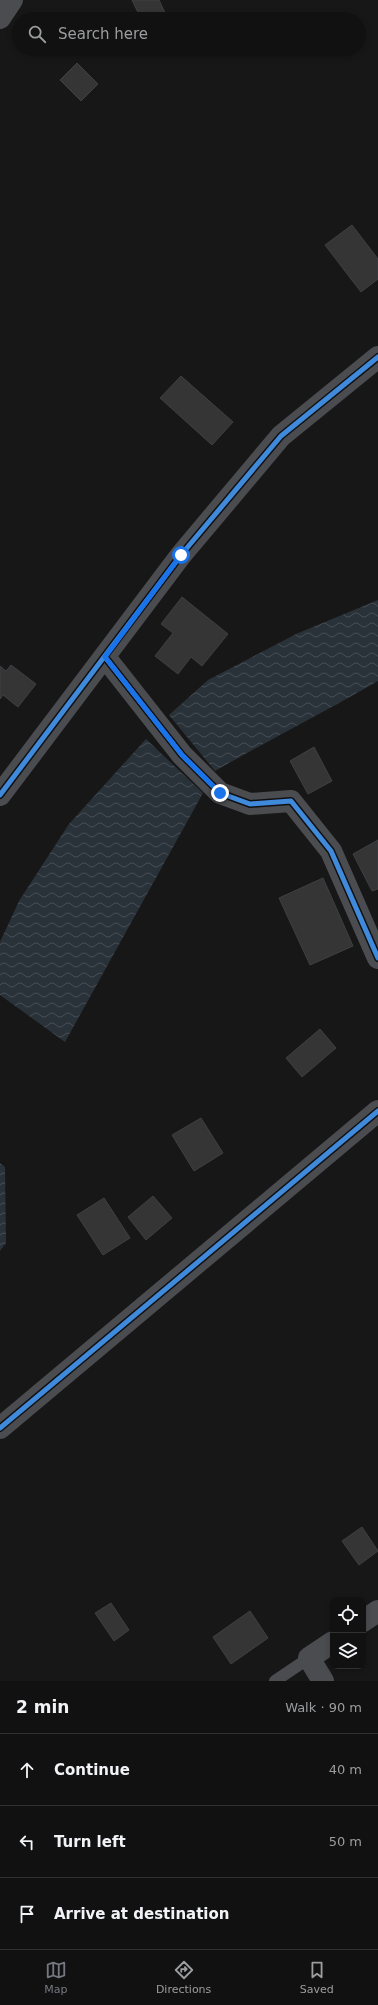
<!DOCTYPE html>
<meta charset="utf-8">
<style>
:root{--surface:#111;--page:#1e1f1f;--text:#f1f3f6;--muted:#9c9d9f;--line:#303131;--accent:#757880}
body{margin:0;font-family:"DejaVu Sans",sans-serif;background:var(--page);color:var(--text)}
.controls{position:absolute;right:12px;bottom:12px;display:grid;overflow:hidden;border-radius:8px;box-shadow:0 2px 6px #0003}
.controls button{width:36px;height:36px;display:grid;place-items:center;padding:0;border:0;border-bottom:1px solid var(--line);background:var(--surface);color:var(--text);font:20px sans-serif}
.stop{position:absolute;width:12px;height:12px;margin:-9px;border:3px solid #1a73e8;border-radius:50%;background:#fff}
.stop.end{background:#1a73e8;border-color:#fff;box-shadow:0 1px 4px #0008}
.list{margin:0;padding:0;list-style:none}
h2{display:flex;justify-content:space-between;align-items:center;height:52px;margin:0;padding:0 16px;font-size:17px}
h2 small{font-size:13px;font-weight:400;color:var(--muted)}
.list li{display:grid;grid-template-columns:26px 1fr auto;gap:12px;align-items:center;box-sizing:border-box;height:72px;padding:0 16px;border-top:1px solid var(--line)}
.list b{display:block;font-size:15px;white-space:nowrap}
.list em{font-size:13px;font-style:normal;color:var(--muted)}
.icon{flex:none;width:22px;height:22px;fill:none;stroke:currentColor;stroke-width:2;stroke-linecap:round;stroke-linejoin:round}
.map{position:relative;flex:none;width:378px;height:1681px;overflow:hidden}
.search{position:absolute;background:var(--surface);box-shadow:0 2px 6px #0003;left:12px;right:12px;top:12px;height:44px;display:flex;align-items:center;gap:10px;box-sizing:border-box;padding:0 14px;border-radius:22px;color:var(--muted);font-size:15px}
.sheet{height:268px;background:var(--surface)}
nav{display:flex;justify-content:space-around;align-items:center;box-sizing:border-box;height:56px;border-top:1px solid var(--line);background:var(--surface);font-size:11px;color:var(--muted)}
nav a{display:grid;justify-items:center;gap:2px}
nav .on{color:var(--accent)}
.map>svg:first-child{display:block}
.water{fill:url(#water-waves)}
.building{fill:#353536;stroke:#3f4043}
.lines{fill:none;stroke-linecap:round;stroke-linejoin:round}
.service{stroke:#4b4c50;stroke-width:12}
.minor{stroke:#4b4c50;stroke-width:22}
.tertiary{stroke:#4b4c50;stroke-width:22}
.cycleway-casing{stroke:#111113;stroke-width:8}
.cycleway{stroke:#408adc;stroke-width:5}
.route{stroke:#1a73e8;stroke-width:5}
</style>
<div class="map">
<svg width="378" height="1681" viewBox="0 0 378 1681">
<defs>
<pattern id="water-waves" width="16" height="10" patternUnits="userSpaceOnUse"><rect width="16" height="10" fill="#2a3239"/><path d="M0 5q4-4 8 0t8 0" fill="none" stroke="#464d54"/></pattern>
</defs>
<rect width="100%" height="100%" fill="#171717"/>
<path class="water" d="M378,600V681C324,712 269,740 215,771L169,715L208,680L296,634Z
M146,739L203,793L65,1042L0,995V942L19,901L69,824Z
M0,1163L5,1167L6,1243L0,1251Z"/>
<path class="building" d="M132,0H159L168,19H141Z
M77,63L98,84L81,101L60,80Z
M352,225L378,259V279L361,292L325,245Z
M181,376L233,422L212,445L160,398Z
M182,597L228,634L202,666L191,657L178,674L155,656L173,633L161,624Z
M11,665L36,684L18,707L3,695L0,699V666L6,671Z
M314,747L332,781L308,794L290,761Z
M378,840V889L372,891L353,854Z
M323,878L353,946L310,965L279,898Z
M320,1029L336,1048L302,1077L286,1058Z
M201,1118L223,1153L194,1171L172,1135Z
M153,1196L172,1218L146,1240L128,1217Z
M104,1198L130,1238L103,1255L77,1215Z
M362,1527L378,1551L359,1565L342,1541Z
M111,1603L129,1630L114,1641L95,1613Z
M250,1611L268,1638L231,1664L213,1637Z"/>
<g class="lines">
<path class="service" d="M275,1681L309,1658"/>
<path class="minor" d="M105,657L182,755L220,793L250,804L291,801L331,851L378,958
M0,795L181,555L281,436L378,357
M0,1428L378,1111
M363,1621L378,1611
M323,1681L309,1658L333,1642"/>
<path class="tertiary" d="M0,18L12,0"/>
<g class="cycleway-casing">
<path id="cycleway" d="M105,657L182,755L220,793L250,804L291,801L331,851L378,958
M0,795L181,555L281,436L378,357
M0,1428L378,1111"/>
</g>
<use href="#cycleway" class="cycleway"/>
</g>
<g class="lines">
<path class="route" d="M181,555L105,657L182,755L220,793"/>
</g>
</svg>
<div class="controls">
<button><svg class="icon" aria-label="locate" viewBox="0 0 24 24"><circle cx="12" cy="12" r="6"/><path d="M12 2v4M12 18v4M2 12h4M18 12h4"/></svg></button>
<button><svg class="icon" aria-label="layers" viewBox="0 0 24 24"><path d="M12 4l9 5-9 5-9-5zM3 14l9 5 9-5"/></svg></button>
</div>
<div class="stop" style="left:181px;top:555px"></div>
<div class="stop end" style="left:220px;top:793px"></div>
<div class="search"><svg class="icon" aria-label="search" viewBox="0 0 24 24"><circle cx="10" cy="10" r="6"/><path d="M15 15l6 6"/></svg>Search here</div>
</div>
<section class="sheet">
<h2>2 min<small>Walk · 90 m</small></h2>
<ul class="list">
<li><svg class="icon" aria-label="ahead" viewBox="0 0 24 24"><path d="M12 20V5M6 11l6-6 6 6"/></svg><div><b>Continue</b></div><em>40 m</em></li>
<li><svg class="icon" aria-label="left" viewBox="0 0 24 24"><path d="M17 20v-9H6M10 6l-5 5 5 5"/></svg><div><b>Turn left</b></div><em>50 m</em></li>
<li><svg class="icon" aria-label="arrive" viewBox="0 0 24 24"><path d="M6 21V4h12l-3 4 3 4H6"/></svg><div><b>Arrive at destination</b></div></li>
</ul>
</section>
<nav>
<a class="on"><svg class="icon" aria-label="map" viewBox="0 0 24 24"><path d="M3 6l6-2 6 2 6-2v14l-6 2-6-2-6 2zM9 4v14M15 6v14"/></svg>Map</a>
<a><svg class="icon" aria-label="directions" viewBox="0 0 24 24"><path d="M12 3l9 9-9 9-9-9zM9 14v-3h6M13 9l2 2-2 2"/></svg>Directions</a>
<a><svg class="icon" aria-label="saved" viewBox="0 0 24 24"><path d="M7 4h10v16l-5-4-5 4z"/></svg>Saved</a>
</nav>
